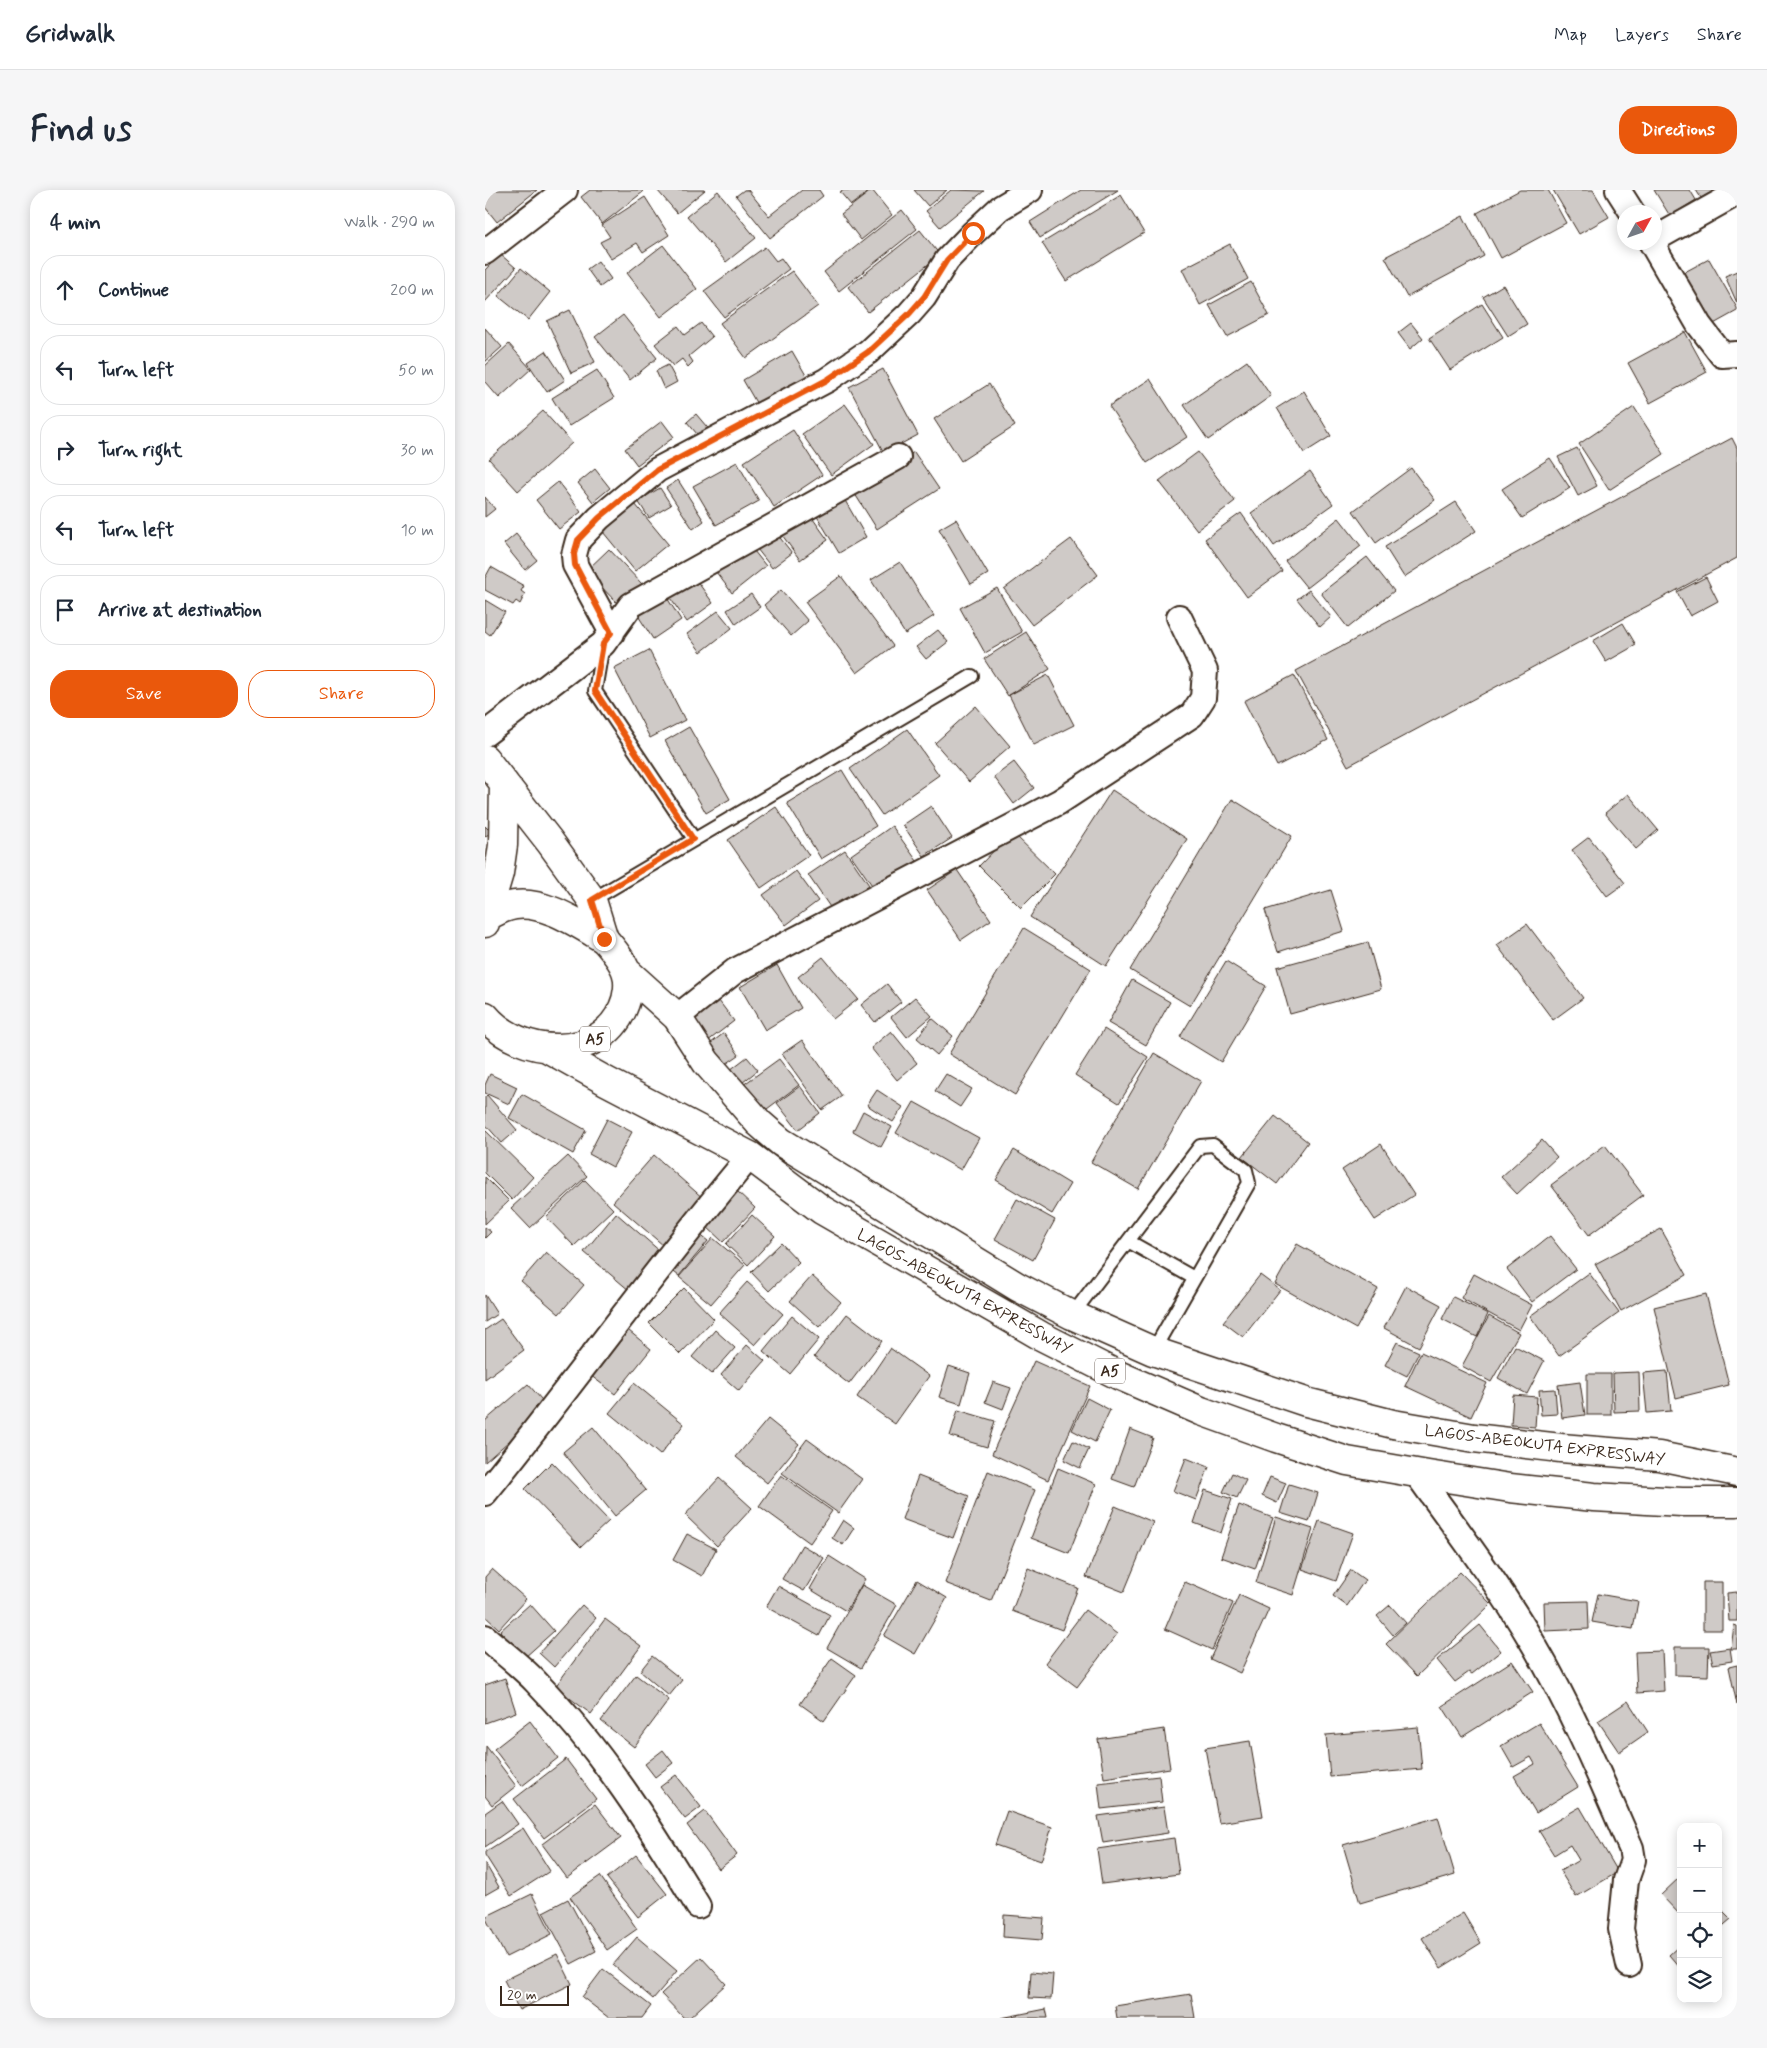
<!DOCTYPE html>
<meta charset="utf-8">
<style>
:root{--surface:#fff;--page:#f6f6f7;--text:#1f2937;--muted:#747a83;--line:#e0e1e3;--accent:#ea580c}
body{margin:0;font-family:Mynerve,sans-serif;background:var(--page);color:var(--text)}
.controls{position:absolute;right:15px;bottom:15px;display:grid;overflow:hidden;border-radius:10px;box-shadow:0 2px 12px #0003}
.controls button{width:45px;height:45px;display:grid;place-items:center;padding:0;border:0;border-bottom:1px solid var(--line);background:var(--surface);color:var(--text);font:25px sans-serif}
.compass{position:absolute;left:1132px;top:15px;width:45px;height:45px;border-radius:50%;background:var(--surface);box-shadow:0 2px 12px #0003;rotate:50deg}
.scale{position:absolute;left:15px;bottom:12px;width:69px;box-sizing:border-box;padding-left:5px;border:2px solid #3b2a1e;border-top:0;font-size:14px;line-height:18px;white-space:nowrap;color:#3b2a1e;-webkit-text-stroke:4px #fff;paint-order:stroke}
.stop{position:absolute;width:15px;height:15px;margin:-11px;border:4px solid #ea580c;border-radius:50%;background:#fff}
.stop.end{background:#ea580c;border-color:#fff;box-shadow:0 1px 5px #0008}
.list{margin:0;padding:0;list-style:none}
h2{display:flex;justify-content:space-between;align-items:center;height:65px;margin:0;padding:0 20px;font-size:21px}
h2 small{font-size:16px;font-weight:400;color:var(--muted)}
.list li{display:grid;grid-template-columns:32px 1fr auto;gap:15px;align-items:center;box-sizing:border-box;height:70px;margin:0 10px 10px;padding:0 10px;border:1px solid var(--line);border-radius:20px}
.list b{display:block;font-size:19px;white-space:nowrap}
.list em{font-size:16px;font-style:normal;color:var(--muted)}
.actions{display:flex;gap:10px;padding:15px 20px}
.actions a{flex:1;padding:11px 0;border:1px solid var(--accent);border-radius:20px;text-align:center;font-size:18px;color:var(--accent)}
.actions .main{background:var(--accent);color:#fff}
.icon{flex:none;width:28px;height:28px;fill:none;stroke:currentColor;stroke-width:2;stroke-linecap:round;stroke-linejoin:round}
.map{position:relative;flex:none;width:1252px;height:1828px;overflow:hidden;border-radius:20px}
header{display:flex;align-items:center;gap:30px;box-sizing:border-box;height:70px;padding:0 25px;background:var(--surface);border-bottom:1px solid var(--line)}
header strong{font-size:24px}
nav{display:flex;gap:28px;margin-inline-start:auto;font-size:18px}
.intro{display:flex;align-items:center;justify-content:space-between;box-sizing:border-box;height:120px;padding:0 30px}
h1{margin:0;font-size:35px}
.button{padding:12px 22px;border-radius:20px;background:var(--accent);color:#fff;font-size:18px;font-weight:700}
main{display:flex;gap:30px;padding:0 30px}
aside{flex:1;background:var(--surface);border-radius:20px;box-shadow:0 2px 12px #0003}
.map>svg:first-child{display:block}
.building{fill:#cfcac7;stroke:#3b2a1e}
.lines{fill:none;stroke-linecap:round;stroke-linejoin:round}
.lane-casing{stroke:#3b2a1e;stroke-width:16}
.street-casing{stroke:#3b2a1e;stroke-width:28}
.secondary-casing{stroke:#3b2a1e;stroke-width:31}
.highway-casing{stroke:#3b2a1e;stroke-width:31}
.lane{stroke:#fff;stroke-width:12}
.street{stroke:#fff;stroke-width:24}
.secondary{stroke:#fff;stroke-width:28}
.highway{stroke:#fff;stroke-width:28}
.route{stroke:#ea580c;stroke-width:6}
.labels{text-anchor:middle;stroke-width:4.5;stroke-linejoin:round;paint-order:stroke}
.shield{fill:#fff;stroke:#766a62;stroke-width:1}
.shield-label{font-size:15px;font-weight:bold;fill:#3b2a1e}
.street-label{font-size:16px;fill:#3b2a1e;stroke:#fff}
</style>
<header>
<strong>Gridwalk</strong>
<nav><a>Map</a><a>Layers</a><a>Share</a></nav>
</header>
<div class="intro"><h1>Find us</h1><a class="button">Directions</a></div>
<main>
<aside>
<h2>4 min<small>Walk · 290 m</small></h2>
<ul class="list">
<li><svg class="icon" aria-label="ahead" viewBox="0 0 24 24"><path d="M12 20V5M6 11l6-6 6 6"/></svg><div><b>Continue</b></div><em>200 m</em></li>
<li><svg class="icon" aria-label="left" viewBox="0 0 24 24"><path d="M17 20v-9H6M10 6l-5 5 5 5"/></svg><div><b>Turn left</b></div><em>50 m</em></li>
<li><svg class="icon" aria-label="right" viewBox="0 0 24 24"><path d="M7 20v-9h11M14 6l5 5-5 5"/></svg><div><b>Turn right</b></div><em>30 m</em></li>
<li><svg class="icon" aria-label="left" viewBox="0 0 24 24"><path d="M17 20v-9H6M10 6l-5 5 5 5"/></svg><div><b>Turn left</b></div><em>10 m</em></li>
<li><svg class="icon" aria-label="arrive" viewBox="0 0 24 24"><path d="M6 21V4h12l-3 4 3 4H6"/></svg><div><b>Arrive at destination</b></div></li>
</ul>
<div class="actions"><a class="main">Save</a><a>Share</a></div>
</aside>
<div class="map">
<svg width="1252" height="1828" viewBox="0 0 1252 1828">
<rect width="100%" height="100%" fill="#fff"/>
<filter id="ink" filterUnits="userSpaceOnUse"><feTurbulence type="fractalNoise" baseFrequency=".02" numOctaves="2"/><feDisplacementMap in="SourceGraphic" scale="10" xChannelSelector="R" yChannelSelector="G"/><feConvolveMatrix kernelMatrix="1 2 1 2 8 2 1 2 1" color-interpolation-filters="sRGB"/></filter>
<g filter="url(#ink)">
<path class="building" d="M7,0H52L12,32L0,17V5Z
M105,0H156L158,2L117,34L96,7Z
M172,0H220L192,23Z
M259,0H263L284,26L317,0H334L338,6L285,48L251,6Z
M359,0H384L385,1L366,15L355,2Z
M387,0L407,25L376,50L356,24Z
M429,0H462L443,16Z
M466,0L499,1L455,37L441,21Z
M596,0H633L555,48L545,32Z
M1035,0H1063L1081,33L1016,68L992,23Z
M1068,0H1108L1124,27L1094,44Z
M1169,0H1205L1211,10L1185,26Z
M1211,0H1230L1216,8Z
M233,1L271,48L241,72L202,26Z
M636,5L659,43L581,91L557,53Z
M160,7L184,45L158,62L152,53L126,69L115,52L125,47L117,35Z
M417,20L432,39L354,101L339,82Z
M978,26L999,66L922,107L900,67Z
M435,40L455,65L383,122L363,97Z
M745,54L763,89L715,115L697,79Z
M178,55L212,99L176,127L142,83Z
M280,57L291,71L296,68L304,79L239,127L219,101Z
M15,64L31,78L0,112V80Z
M1224,69L1252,118V121L1225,136L1196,84Z
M113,71L126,89L115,97L102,79Z
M36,78L65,102L43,130L13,106Z
M307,81L333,116L261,168L235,133Z
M1252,81V113L1240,86Z
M766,92L784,125L742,147L724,115Z
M1018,95L1042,134L1023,146L998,107Z
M997,114L1018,147L965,180L944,148Z
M85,120L110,172L86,183L62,131Z
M138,125L172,168L145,190L110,147Z
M216,133L227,147L204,166L208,172L203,177L197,169L188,176L170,154L193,136L200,145Z
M926,133L938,148L925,159L913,143Z
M0,138L17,157L0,172Z
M1200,142L1222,182L1165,213L1143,173Z
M24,154L46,179L14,208L0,192V176Z
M61,161L80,190L62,202L43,173Z
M307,161L322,187L273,216L258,190Z
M762,171L786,206L723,250L699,215Z
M183,175L192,192L179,199L171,181Z
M398,179L433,245L399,263L364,197Z
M112,180L129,208L84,236L67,208Z
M665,189L702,247L662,273L624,216Z
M504,194L530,236L476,271L449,229Z
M819,201L846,246L819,263L792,218Z
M360,214L389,254L346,285L317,244Z
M1149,217L1179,264L1124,300L1094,254Z
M58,221L87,253L33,301L4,269Z
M211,224L227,243L217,250L202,232Z
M177,231L189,247L152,275L140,259Z
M308,240L337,285L289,317L259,272Z
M1247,248L1252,258V368L863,576L811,481Z
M1092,258L1112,296L1093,306L1073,267Z
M429,262L454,299L392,339L368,301Z
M713,262L750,311L712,340L674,291Z
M1065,268L1085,298L1037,328L1017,299Z
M252,272L274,311L231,335L208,296Z
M926,278L950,310L891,353L868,321Z
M110,279L125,298L108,312L93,293Z
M825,281L848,314L789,356L766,323Z
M193,290L219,331L208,339L181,298Z
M73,292L96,322L74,339L51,310Z
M175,298L186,315L164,328L153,311Z
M0,307L10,319L0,327Z
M358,307L381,347L354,363L330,323Z
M971,312L991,341L919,387L900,357Z
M150,314L183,354L150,381L118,342Z
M323,322L343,350L315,370L295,342Z
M756,323L797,381L762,407L720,349Z
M854,328L876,356L822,398L800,371Z
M471,329L503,384L486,394L454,339Z
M31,344L52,370L40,380L19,354Z
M292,344L307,363L287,378L272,359Z
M586,349L613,385L547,435L519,399Z
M265,356L281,376L247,403L231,382Z
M124,359L157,394L135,416L101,381Z
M882,367L909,401L863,438L836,403Z
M415,372L449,426L420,444L386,390Z
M6,377L39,396L36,401L40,404L35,414L31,411L28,415L0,400V388Z
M356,386L408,456L372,483L320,412Z
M209,387L228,413L202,432L183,405Z
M1221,387L1233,411L1205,426L1192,402Z
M512,398L537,442L500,463L475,418Z
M296,400L323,431L306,446L279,415Z
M824,400L846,427L835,437L812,409Z
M179,403L196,430L168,449L150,421Z
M266,404L275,417L251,434L242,420Z
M0,410L20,422L5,445L0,441Z
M233,421L247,438L216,462L202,444Z
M1138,433L1151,455L1121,472L1108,451Z
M453,440L463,452L441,469L431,457Z
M541,442L565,479L523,506L499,469Z
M164,460L200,530L165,548L129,478Z
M563,485L589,535L549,555L524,505Z
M809,485L843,550L792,576L759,511Z
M491,516L525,556L484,592L450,553Z
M204,537L245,609L221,623L180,551Z
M422,539L454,585L397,625L365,579Z
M529,572L549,598L529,614L509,587Z
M357,580L391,636L336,669L302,613Z
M627,600L702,649L621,776L545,727Z
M1143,604L1173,640L1151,659L1120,623Z
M747,609L807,646L705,816L645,780Z
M446,616L467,648L439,666L418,635Z
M291,617L324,665L276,698L243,650Z
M0,636L6,642L0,647Z
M407,636L432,671L391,701L366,665Z
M527,642L570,684L536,718L494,676Z
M1104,647L1140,693L1122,706L1087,660Z
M360,660L384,695L347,720L323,685Z
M472,680L506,730L476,750L442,700Z
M311,681L333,711L301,735L278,705Z
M846,700L859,741L793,762L780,720Z
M1042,734L1098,808L1068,830L1012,755Z
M539,738L606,779L530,905L464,864Z
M883,752L896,799L805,824L792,777Z
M338,767L373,809L348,829L313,787Z
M741,771L781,796L736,872L695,847Z
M292,775L316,818L280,840L255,797Z
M647,790L685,812L661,855L623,833Z
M402,794L416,812L390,832L376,815Z
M231,807L249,831L218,855L200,831Z
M430,807L447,826L422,847L406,827Z
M447,828L468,846L452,865L432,848Z
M619,839L663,867L634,913L590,885Z
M406,841L432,873L412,890L386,858Z
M239,843L254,865L235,878L221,857Z
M317,850L357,906L337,920L297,864Z
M669,863L716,891L653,999L606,972Z
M262,867L273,880L252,897L241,883Z
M294,869L314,895L278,922L258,895Z
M5,884L32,897L24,914L0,903V895Z
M461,884L487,899L475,917L450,901Z
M315,896L335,923L313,940L292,913Z
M392,900L418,917L408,932L382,915Z
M37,904L101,940L88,964L24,928Z
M2,905L32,940L17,953L0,934V907Z
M429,912L494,948L476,980L411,943Z
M378,921L407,937L396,957L368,941Z
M790,926L823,952L792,994L757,967Z
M122,929L147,942L128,977L104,964Z
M0,940L48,987L27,1010L0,983Z
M1057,950L1072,967L1032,1004L1016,987Z
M896,954L929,1005L890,1030L857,980Z
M1120,955L1158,1005L1104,1045L1066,995Z
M529,960L585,994L567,1024L511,990Z
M169,965L219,1009L179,1056L128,1012Z
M83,966L102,986L45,1038L26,1018Z
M0,987L24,1011L0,1034Z
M100,990L128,1019L89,1056L61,1027Z
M252,1001L270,1018L238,1052L220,1035Z
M532,1009L570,1030L548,1070L510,1049Z
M131,1023L177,1063L145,1101L99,1062Z
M267,1025L290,1046L263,1075L241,1054Z
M0,1037L6,1042L0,1048Z
M1176,1039L1202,1085L1136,1121L1110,1074Z
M210,1041L223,1051L194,1086L181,1076Z
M1065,1046L1091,1079L1047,1112L1022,1079Z
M228,1048L260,1075L226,1114L194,1087Z
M296,1053L314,1072L284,1101L266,1082Z
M812,1054L893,1099L871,1139L790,1094Z
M61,1062L99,1095L74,1124L36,1091Z
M1104,1083L1134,1123L1074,1166L1045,1126Z
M989,1084L1047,1115L1034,1140L976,1108Z
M775,1085L795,1100L758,1147L738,1132Z
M327,1086L356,1112L334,1137L305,1111Z
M262,1092L298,1124L270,1155L234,1123Z
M921,1096L956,1115L934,1157L899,1138Z
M199,1098L229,1129L195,1164L164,1133Z
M1221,1104L1244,1195L1191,1208L1169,1117Z
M0,1105L12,1124L0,1132Z
M968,1107L1003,1124L992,1147L957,1129Z
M362,1124L397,1151L364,1194L329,1167Z
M307,1126L334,1149L305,1184L278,1161Z
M1004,1126L1034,1143L1006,1192L977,1176Z
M16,1129L39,1160L0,1189V1140Z
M138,1136L166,1159L130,1204L101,1182Z
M230,1140L250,1158L227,1184L207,1167Z
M912,1152L934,1162L922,1186L900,1175Z
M262,1155L280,1171L254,1201L236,1185Z
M1030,1156L1059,1171L1042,1204L1013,1188Z
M405,1158L444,1186L410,1234L372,1207Z
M936,1162L1002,1193L986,1227L920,1196Z
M549,1171L605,1196L563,1290L507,1264Z
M464,1176L485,1183L476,1214L454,1207Z
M1182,1181L1186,1221L1162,1223L1158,1183Z
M1154,1182L1155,1221L1129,1222L1128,1183Z
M1102,1184H1126V1225H1102Z
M508,1192L526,1198L518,1219L500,1212Z
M1095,1192L1100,1225L1077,1228L1073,1195Z
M149,1193L199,1234L175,1265L124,1223Z
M43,1194L63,1217L0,1272V1231Z
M1070,1199L1072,1224L1056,1225L1054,1200Z
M1028,1205L1052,1207L1050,1237L1026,1235Z
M602,1208L625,1220L610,1252L587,1240Z
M473,1220L510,1231L502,1257L465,1246Z
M283,1229L314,1254L282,1293L251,1267Z
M108,1237L161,1300L130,1326L78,1262Z
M645,1239L668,1248L649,1297L627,1289Z
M322,1249L377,1289L353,1323L297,1283Z
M588,1251L604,1259L595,1278L579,1270Z
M701,1268L724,1277L711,1310L688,1301Z
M67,1272L124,1331L96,1357L40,1299Z
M573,1278L611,1294L584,1363L546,1348Z
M503,1281L550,1300L506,1411L460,1393Z
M747,1283L761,1290L752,1308L738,1302Z
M296,1285L347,1321L325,1353L274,1316Z
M433,1286L484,1306L468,1348L417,1329Z
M785,1287L801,1293L792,1313L777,1306Z
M234,1288L267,1318L232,1356L200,1325Z
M804,1294L833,1303L824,1332L795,1323Z
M720,1300L747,1309L736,1343L709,1333Z
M754,1315L788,1328L770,1379L736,1367Z
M630,1316L668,1332L639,1402L601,1387Z
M791,1327L828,1339L808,1405L771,1393Z
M358,1330L369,1338L358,1355L347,1348Z
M834,1331L868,1343L851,1391L817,1379Z
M202,1344L231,1359L217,1386L188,1370Z
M317,1355L339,1368L319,1401L297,1389Z
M344,1366L380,1389L361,1421L325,1399Z
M543,1378L593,1398L577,1440L527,1421Z
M7,1379L41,1409L14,1439L0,1426V1387Z
M866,1380L880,1390L862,1416L848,1406Z
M975,1382L1006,1414L932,1486L901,1454Z
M432,1390L462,1408L430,1464L399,1446Z
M700,1392L748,1413L727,1460L680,1439Z
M1218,1392H1237V1440H1218Z
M377,1395L412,1415L376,1478L342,1458Z
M293,1396L345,1425L334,1446L281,1417Z
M1252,1402V1431H1244L1242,1403Z
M1113,1404L1153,1411L1148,1439L1107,1432Z
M754,1405L784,1419L755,1483L725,1469Z
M1103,1411L1104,1439L1060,1441L1059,1412Z
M45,1414L69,1441L39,1468L15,1441Z
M97,1415L111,1428L69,1477L54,1463Z
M905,1415L921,1433L908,1445L892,1426Z
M600,1420L632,1444L592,1497L560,1473Z
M120,1429L156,1456L106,1524L70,1497Z
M995,1435L1016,1461L987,1484L984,1482L970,1492L952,1470Z
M1249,1435L1252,1436V1459H1246Z
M1190,1457H1224L1223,1486L1190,1485Z
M1245,1458L1247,1471L1228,1474L1225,1461Z
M1177,1461L1179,1501L1152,1503L1150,1462Z
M167,1466L197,1490L184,1506L155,1481Z
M347,1468L371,1485L339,1531L315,1514Z
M1027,1471L1048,1502L977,1547L957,1516Z
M1252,1475V1515L1244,1477Z
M151,1485L184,1510L149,1557L116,1531Z
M20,1488L31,1522L0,1533V1495Z
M1143,1511L1163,1542L1134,1562L1113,1531Z
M45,1531L73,1568L37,1596L9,1559Z
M1054,1533L1093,1597L1051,1623L1029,1586L1050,1574L1046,1567L1028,1577L1016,1556Z
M933,1537L937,1579L845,1587L841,1545Z
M679,1539L685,1578L619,1588L613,1549Z
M765,1551L778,1626L734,1633L720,1558Z
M1,1556L31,1596L7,1615L0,1606Z
M178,1560L188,1573L170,1587L160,1574Z
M81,1569L111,1609L59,1648L29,1609Z
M191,1585L216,1617L200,1629L175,1597Z
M674,1586L677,1612L616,1619L613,1593Z
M17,1611L33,1634L0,1657V1623Z
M110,1614L136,1648L82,1688L57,1654Z
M679,1617L683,1643L618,1653L613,1626Z
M1095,1617L1133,1682L1091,1707L1075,1681L1094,1670L1085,1655L1069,1665L1054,1641Z
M220,1621L252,1665L234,1679L202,1635Z
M522,1621L567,1637L556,1671L510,1655Z
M953,1627L970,1685L875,1713L858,1655Z
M38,1638L65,1681L26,1706L0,1665V1662Z
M689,1648L694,1684L617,1694L612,1659Z
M151,1665L182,1704L153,1727L122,1688Z
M0,1673L14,1697L0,1705Z
M115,1686L152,1739L122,1760L85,1707Z
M1196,1686V1726L1176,1705Z
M47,1704L67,1744L21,1767L0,1727Z
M83,1709L111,1761L86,1774L58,1722Z
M1233,1716L1246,1729L1233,1740Z
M978,1723L996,1753L956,1778L937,1748Z
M519,1725L559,1728L557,1750L518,1747Z
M152,1747L192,1781L168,1809L128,1775Z
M1196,1754V1779L1184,1765Z
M72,1764L87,1794L34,1820L19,1790Z
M216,1767L241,1794L204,1828H199L176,1804Z
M118,1779L166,1816L157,1828H124L97,1807Z
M546,1782L568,1784L566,1809L544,1808Z
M706,1804L710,1828H632L630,1816Z
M561,1819L563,1828H516Z"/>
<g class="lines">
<g class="lane-casing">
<path id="lane" d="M118,454L110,501L209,649
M107,710L487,486
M643,1051L709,1088
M587,1125L715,956L728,955L761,980L764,993L668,1161"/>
</g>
<g class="street-casing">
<path id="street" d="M1133,0L1147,22
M1170,49L1252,3
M1166,52L1214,135L1237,165L1252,164
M0,62L80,0
M127,443L90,375L89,365L93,350L114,328L172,280L342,190L383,162L424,124L439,107L462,70L488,43L515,18L545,0
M0,544L118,454L146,415L413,267
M192,827L250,781L574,612L707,525L718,508L720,481L694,427
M931,1283C972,1339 1014,1395 1049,1455C1087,1520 1116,1589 1146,1658L1148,1670L1141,1690L1136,1739L1144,1775
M0,1303C90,1192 173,1075 265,966
M0,1447C17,1462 36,1476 51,1492C116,1559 165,1636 213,1716"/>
</g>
<g class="secondary-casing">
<path id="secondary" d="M0,569L65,652L107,710L119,749
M1,727L14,683L18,655L19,593"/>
</g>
<g class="highway-casing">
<path id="highway" d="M0,733L1,727C8,723 15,719 22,717C53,706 94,734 119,749C127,758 137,770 141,781C145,792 143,807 138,818C115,873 34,867 0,826
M141,781L192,827L221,872L274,933L296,952L533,1097L587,1125L668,1161L821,1212L908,1234L989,1248L1076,1258L1174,1266L1252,1282
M64,859L121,891L265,966L337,1020L556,1146L633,1185L716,1221L791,1248L862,1271L943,1285L1025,1298L1109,1307L1197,1312H1252"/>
</g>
<use href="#lane" class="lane"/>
<use href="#street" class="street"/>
<use href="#secondary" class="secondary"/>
<use href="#highway" class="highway"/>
</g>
</g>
<g class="lines" filter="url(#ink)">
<path class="route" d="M119,749L107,710L208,649L110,501L118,454L126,443L90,375L89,364L93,350L114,328L172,280L342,190L383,162L424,124L439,107L462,70L488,43"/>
</g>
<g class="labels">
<g class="shield">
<rect x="95" y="836.5" width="30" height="25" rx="4"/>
<rect x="610" y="1168.5" width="30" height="25" rx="4"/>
</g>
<g class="shield-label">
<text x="110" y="854">A5</text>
<text x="625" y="1186">A5</text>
</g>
<g class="street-label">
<text transform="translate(480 1101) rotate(29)" y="6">LAGOS-ABEOKUTA EXPRESSWAY</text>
<text transform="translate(1060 1254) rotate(7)" y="6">LAGOS-ABEOKUTA EXPRESSWAY</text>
</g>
</g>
</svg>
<div class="controls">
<button>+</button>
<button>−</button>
<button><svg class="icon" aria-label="locate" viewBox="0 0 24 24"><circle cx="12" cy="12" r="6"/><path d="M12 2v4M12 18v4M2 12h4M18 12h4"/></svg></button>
<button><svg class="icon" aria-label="layers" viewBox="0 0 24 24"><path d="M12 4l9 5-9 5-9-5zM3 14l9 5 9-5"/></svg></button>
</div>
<svg class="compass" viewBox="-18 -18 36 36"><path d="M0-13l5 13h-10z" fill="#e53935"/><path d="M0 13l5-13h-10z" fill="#747a83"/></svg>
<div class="scale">20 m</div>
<div class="stop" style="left:488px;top:43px"></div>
<div class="stop end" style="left:119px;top:749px"></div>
</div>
</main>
